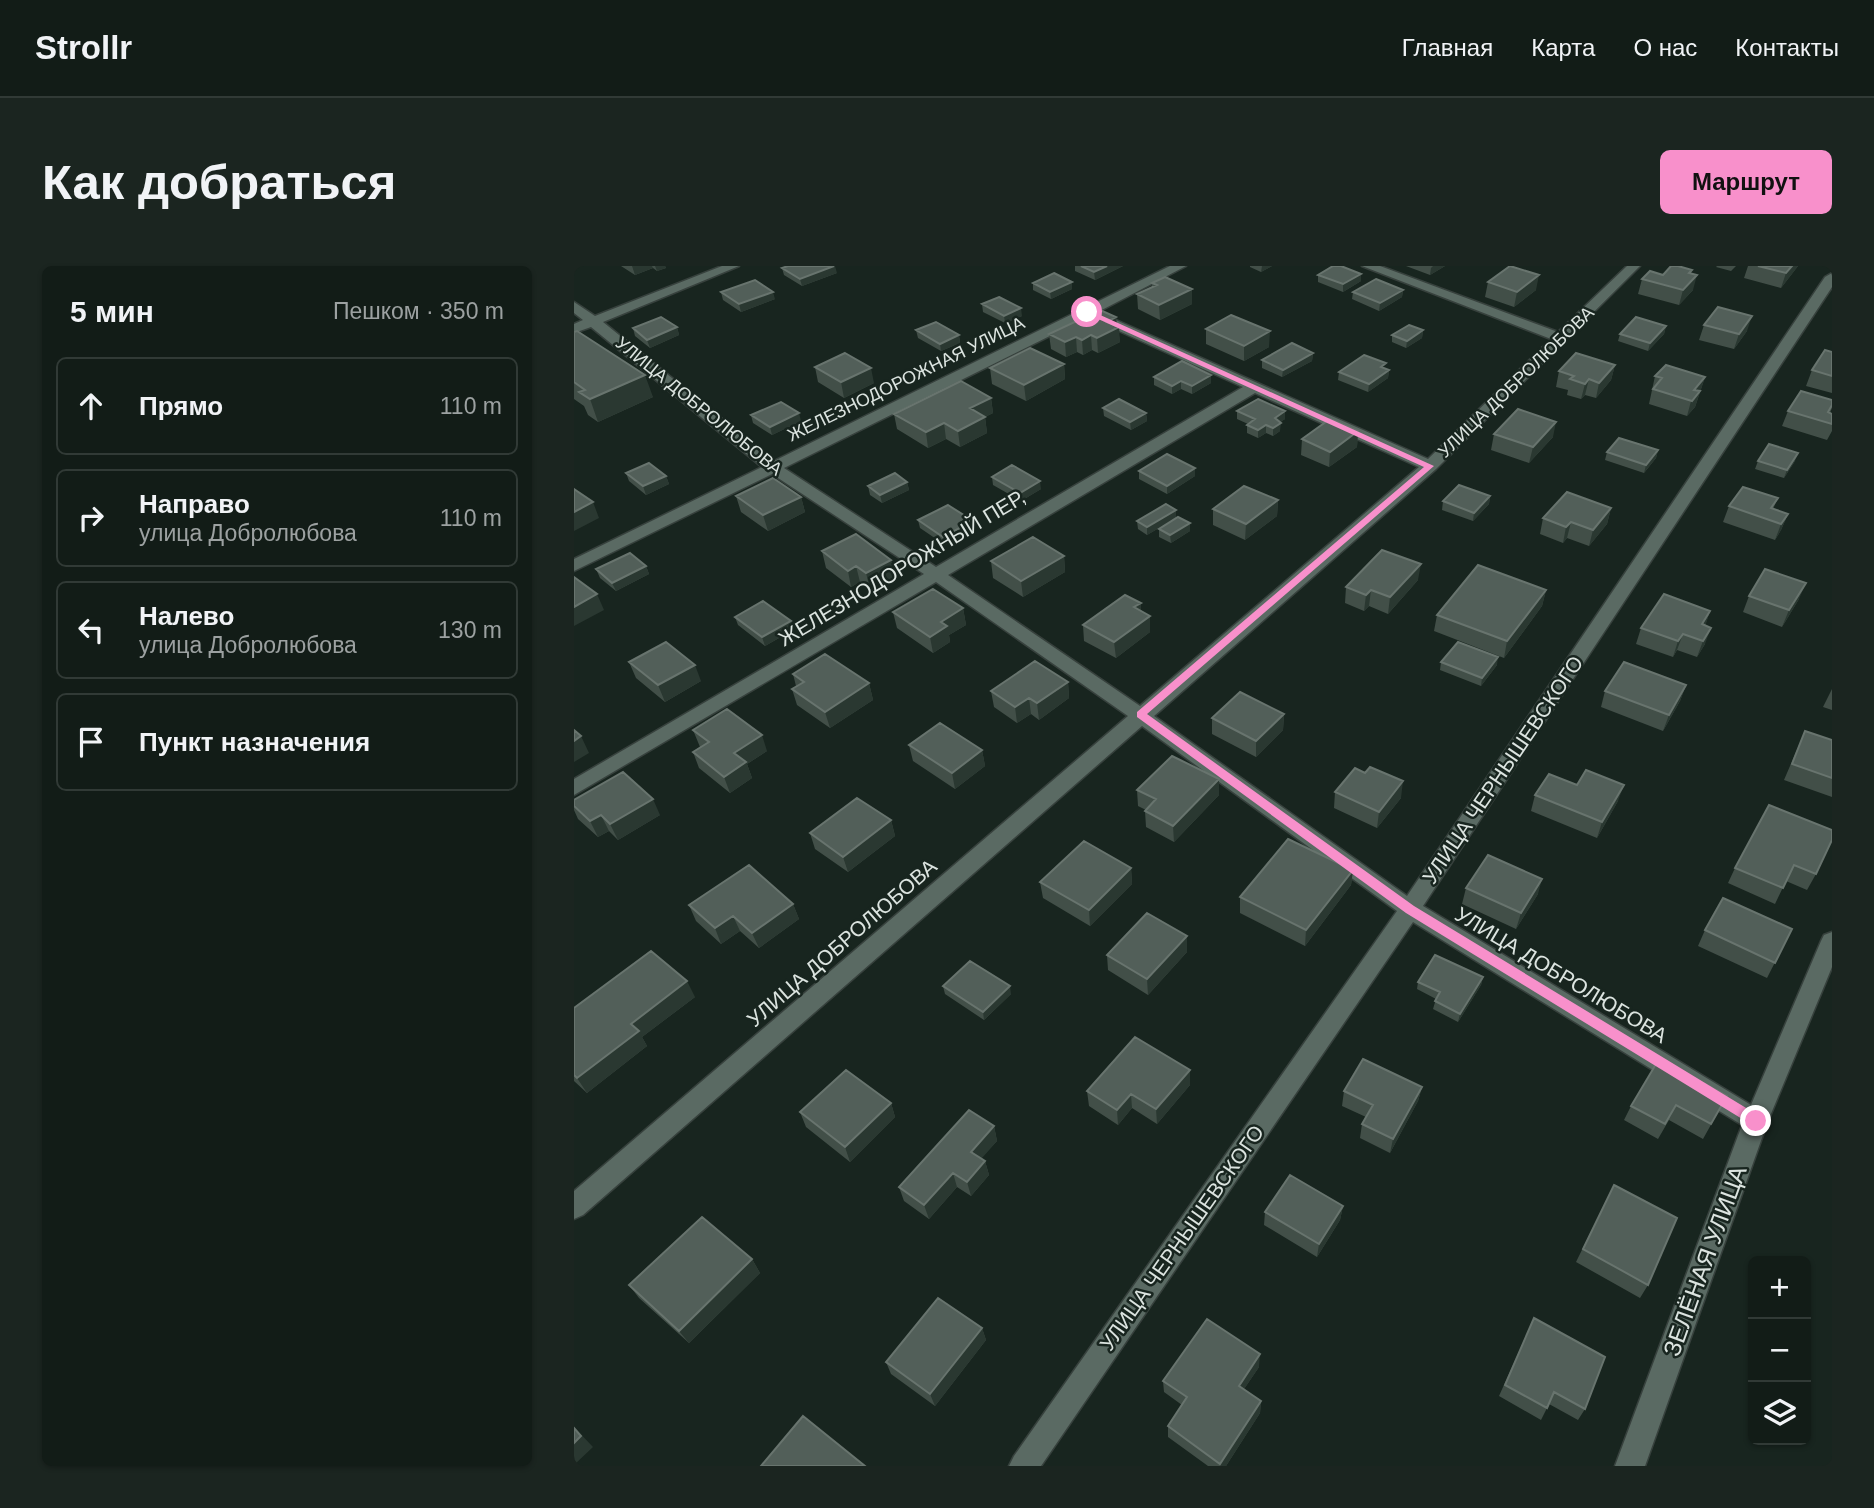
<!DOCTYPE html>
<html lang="ru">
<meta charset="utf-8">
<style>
:root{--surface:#121c17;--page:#1b2520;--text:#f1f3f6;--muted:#9ca1a1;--line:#313a36;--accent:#f890cb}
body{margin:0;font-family:Arial,sans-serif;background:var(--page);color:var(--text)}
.controls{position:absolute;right:21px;bottom:21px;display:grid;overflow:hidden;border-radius:10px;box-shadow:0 2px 5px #0004}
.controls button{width:63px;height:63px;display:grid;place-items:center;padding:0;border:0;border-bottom:2px solid var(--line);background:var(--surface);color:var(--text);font:35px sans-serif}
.stop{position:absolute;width:21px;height:21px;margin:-16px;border:5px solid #f890cb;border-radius:50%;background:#fff}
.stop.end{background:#f890cb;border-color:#fff;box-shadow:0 2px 7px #0008}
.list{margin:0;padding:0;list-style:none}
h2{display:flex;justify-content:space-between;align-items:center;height:91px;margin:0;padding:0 28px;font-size:30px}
h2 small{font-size:23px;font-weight:400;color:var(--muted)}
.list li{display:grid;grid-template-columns:46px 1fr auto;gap:21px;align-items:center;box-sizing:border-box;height:98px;margin:0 14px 14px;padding:0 14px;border:2px solid var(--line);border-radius:10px}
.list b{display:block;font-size:26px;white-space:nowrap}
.list p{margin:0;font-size:23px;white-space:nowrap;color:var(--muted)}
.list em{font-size:23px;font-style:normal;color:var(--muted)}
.icon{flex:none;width:38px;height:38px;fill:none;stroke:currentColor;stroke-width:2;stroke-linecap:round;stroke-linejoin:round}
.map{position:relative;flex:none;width:1258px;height:1200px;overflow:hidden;border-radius:10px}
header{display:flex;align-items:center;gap:42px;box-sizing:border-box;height:98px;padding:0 35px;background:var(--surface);border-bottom:2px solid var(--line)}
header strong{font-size:33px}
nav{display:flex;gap:38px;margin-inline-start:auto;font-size:24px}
.intro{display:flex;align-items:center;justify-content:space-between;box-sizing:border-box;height:168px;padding:0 42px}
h1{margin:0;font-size:49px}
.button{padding:18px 32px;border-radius:10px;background:var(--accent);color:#111;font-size:24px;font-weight:700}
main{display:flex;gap:42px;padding:0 42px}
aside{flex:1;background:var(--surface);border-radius:10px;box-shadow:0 2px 5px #0004}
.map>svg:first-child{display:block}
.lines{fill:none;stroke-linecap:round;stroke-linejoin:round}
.street-casing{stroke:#37413d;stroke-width:3}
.street{fill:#5a6a63;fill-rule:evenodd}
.wall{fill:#424f48}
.shaded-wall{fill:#2a3831}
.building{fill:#525f59;stroke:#68746e;stroke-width:2}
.route{fill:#f890cb}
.labels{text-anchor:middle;stroke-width:5;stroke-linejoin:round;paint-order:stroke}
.far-street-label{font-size:18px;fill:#dce4e0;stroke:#18251f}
.street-label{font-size:21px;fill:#dce4e0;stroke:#18251f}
.near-street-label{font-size:24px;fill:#dce4e0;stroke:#18251f}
</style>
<header>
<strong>Strollr</strong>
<nav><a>Главная</a><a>Карта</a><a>О нас</a><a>Контакты</a></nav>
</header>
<div class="intro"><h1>Как добраться</h1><a class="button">Маршрут</a></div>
<main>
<aside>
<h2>5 мин<small>Пешком · 350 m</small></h2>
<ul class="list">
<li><svg class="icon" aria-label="ahead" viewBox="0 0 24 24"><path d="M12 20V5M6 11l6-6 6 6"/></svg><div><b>Прямо</b></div><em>110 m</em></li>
<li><svg class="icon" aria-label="right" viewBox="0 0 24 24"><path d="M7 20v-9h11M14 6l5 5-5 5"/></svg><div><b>Направо</b><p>улица Добролюбова</p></div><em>110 m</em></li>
<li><svg class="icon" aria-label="left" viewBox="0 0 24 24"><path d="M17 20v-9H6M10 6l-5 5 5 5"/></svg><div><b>Налево</b><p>улица Добролюбова</p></div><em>130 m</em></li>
<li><svg class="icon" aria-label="arrive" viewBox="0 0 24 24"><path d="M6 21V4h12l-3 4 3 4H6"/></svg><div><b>Пункт назначения</b></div></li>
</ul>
</aside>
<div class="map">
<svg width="1258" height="1200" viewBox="0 0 1258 1200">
<rect width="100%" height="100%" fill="#18251f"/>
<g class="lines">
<g class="street-casing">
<path id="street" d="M148,0H165L29,56L200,195L596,0H612L524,46L854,193L977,73L788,0H806L984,66L1053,0H1066L862,203L580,450L833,630L1251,11L1258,7V21L849,640L1177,839L1247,675L1250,669L1258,666V701L1194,855L1071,1200H1041L1168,859L839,656L467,1200H435L440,1190L823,645L568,460L9,949L0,953V925L554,450L362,316L0,529V513L350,308L198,208L0,305V293L188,201L17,61L0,67V58L9,54L0,47V36L21,50ZM514,51L669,121L362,301L210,202ZM681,127L845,201L566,440L374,309Z"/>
</g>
<use href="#street" class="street"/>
</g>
<path class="wall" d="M47,0H91L92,2L83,5L79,2L61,9Z
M501,0H549L521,14L501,5Z
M676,0H698L687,6L676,1Z
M832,0H871L856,9Z
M1143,0H1162L1157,5L1142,1Z
M1174,0H1224L1207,22L1170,12Z
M208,2L263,7L228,20L210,9Z
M1118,4L1117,7L1119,24L1105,39L1064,28L1068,13Z
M787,8V15L769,26L744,16V9Z
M914,16L962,24L940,41L911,31Z
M459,17L498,23L477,33L459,24Z
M578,17L618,38L586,54L564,43L563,28L578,21Z
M829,24L828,31L805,45L778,33L779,26Z
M147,26L201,33L167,46L149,34Z
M408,38L448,50L431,57L409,46Z
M542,51L546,76L524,87L518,84L509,89L503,86L492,91L477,83L475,68Z
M1130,59L1173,65L1160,83L1125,74Z
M1092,60L1090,68L1074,85L1044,75L1046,68Z
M103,61L105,69L76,82L61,70L59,62Z
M632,63L695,81L670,95L632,78Z
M342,64L385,69L386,77L367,85L344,72Z
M849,64L848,72L832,82L818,76V69Z
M0,66L79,131L24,156L14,149L10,140L0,133Z
M1258,86V127L1232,120L1238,104Z
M739,87L738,95L708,111L688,102V94Z
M490,98L491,113L452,135L418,118L416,102Z
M1041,99L1037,114L1022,132L1011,129L1007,133L993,129L994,124L982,121L985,105Z
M241,101L300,117L270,132L244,116Z
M812,103L815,104L814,112L794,126L764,114L765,106Z
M1081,110L1131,111L1121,141L1113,150L1075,138Z
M580,111L637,117L618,128L607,123L598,128L580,119Z
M417,132L419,147L411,151L413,167L386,181L372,173L354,182L323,163L320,148Z
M1258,134V142L1256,147L1258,148V165L1253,174L1208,160L1214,145Z
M529,142L572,147L573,155L557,164L530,150Z
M663,145H711V153L706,156V165L699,170L692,167L684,172L673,167V159L674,158L663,153Z
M177,149L227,155L198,169L179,157Z
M784,165L783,181L755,201L727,189L728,173Z
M920,168L979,171L955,197L917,184Z
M1084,184L1082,192L1070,207L1031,194L1033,186Z
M1184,195H1221L1210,212L1181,203Z
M565,205L621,210L593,228L565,213Z
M52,207L92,210L95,218L72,229L55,215Z
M418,211L467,223L447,235L419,219Z
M333,216L335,224L308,237L296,229L294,220Z
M162,230L227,231L231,246L194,265L167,246Z
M916,230L915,238L899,255L868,244L869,235Z
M1204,232L1199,243L1214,248L1207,264L1201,274L1149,256L1155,240Z
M704,234L703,250L671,274L639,259V243Z
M1037,242L1033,258L1015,280L993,272L989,277L966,268L969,252Z
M602,244V252L573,269L564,263L563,255Z
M344,254L399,255L400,264L371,279L346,262Z
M616,257V265L597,277L585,271V263Z
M248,285L317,294L321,310L296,323L286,316L277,321L252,302Z
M490,290L491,306L449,331L419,312L417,295Z
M72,300L75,308L42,325L26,312L22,303Z
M844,314L814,348L795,340L790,345L771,337L772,321Z
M972,324L968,340L930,392L860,365L863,349Z
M1175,330L1225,333L1208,361L1169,346Z
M389,342L392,359L375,369L376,376L359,387L323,362L319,346Z
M567,345L576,350V366L542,392L510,375L509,359Z
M1136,345L1131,359V378L1123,391L1103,384L1099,391L1062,378L1067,362Z
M161,351L217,355L219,364L191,380L164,359Z
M55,396L127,415L91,436L62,412Z
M867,396L923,399L907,420L866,404Z
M219,408L295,417L299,434L256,462L223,439L218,423L222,420Z
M494,416L495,432L465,454L457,448L443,457L420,441L417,425Z
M1112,419L1106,435L1089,465L1027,441L1031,425Z
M1258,423V444L1249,441Z
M710,448L709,464L682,491L638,468V452Z
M119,464L193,485L173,498L178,512L156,527L125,502L119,486L126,481Z
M1231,465L1258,474V531L1210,514Z
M335,479L408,484L411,500L381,523L339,495Z
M563,524L645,529L600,576L572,561L571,545L572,544L564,540Z
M761,526L827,532L803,562L760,542Z
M961,529L1044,535L1023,572L957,545Z
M0,534L86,549L44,574L35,565L24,571L4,553L0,544Z
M1195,539L1242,608L1233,624L1212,615L1201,638L1154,617L1161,602Z
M317,554L321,570L274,606L241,583L236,567Z
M557,602L558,618L516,660L469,632L466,616Z
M779,604L777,619L731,680L666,647V631Z
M892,622L964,628L942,663L888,638Z
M219,638L225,653L185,682L166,665L147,678L122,655L115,639Z
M1218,663L1193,712L1124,680L1131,664Z
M613,686L574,729L534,704L533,689Z
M909,711L907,719L884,756L859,743L862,733L843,723L844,716Z
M369,720L437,728L410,754L371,728Z
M121,731L68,771L73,780L13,827L0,815V742Z
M616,804V819L583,858L558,842L544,859L515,840L513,825Z
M848,821L844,835L816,887L786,872L788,858L792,851L768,840L770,825Z
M1153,830L1129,873L1095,854L1084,873L1050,854L1057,840Z
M317,837L321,851L276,896L232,861L226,846Z
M420,860L423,875L407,892L411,895L415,909L397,930L383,921L355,953L330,935L325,921Z
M1040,919L1074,1019L1066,1032L1002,996Z
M769,940L766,954L743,991L690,959L691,946Z
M178,993L186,1007L115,1077L65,1032L55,1019Z
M960,1052L1011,1143L1004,1154L975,1138L967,1154L925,1130Z
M408,1062L412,1074L361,1140L317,1108L312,1096Z
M685,1101L670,1123L687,1135L686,1147L652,1200H634L594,1171V1160L608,1139L590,1126L589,1115Z"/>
<path class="shaded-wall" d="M58,0H78L79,2L61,9Z
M81,0H91L92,2L83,5Z
M261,0L263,7L228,20L226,13Z
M533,0H549L521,14L520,6Z
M688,0H698L687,6Z
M859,0H871L856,9L857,2Z
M1218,0H1224L1207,22L1212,7Z
M787,8V15L769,26V18Z
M965,9L962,24L940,41L943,26Z
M1123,9L1119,24L1105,39L1109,24Z
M498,16V23L477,33L476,26Z
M618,23V38L586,54L585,39Z
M829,24L828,31L805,45L806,37Z
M199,26L201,33L167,46L165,38Z
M447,42L448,50L431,57L430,50Z
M1178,50L1173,65L1160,83L1165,68Z
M542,51L543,62L545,61L546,76L524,87L523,72L533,56Z
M1092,60L1090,68L1074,85L1076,77Z
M103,61L105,69L76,82L73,74Z
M849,64L848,72L832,82L833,75Z
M696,65L695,81L670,95V80Z
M385,69L386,77L367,85L366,78Z
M517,69L518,84L509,89L508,74Z
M502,71L503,86L492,91L491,76Z
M739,87L738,95L708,111L709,104Z
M490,98L491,113L452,135L450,119Z
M1041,99L1037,114L1022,132L1025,117Z
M297,102L300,117L270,132L267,116Z
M815,104L814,112L794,126L795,118Z
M71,109L79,131L24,156L16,133Z
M637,109V117L618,128V120Z
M1131,111L1121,141L1113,150L1120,124Z
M1015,113L1011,129L1007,133L1011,118Z
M607,115V123L598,128V120Z
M417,132L419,147L411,151L413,167L386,181L384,165L396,142Z
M711,145V153L701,160V152Z
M225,147L227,155L198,169L196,161Z
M572,147L573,155L557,164L556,156Z
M982,156L979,171L955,197L959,181Z
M370,157L372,173L354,182L352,166Z
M707,157L706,165L699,170V162Z
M692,159V167L684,172V164Z
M784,165L783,181L755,201L756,186Z
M1084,184L1082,192L1070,207L1072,199Z
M1224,187L1221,195L1210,212L1213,204Z
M621,202V210L593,228V220Z
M92,210L95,218L72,229L69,220Z
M466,215L467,223L447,235L446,227Z
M333,216L335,224L308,237L306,229Z
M916,230L915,238L899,255L900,247Z
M227,231L231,246L194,265L189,249Z
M704,234L703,250L671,274L672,258Z
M19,236L25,252L0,265V246Z
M1037,242L1033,258L1015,280L1019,264Z
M602,244V252L573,269V261Z
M1214,248L1207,264L1201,274L1207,258Z
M399,255L400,264L371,279L369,271Z
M997,256L993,272L989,277L992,261Z
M616,257V265L597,277L596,269Z
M490,290L491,306L449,331L447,315Z
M317,294L321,310L296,323L292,307Z
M847,298L844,314L814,348L816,331Z
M72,300L75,308L42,325L38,317Z
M282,300L286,316L277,321L274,305Z
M1232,317L1225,333L1208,361L1215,344Z
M797,324L795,340L790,345L792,329Z
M972,324L968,340L930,392L933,375Z
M23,328L30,344L0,360V341Z
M567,337V353L560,341Z
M389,342L392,359L375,369L376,376L359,387L356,371L367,356Z
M1136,345L1131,361L1122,374L1128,358Z
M576,350V366L542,392L540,376Z
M217,355L219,364L191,380L188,371Z
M1137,362L1131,378L1123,391L1129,375Z
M1109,368L1103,384L1099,391L1104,375Z
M924,391L923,399L907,420L908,412Z
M121,399L127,415L91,436L84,419Z
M494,416L495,432L465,454L463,437Z
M295,417L299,434L256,462L251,446Z
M1112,419L1106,435L1089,465L1095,449Z
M455,432L457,448L443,457L441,441Z
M710,448L709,464L682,491V475Z
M188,469L193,485L173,498L178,512L156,527L150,511L160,487Z
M7,470L15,487L0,496V475Z
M408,484L411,500L381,523L378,507Z
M645,513V529L600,576L599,560Z
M829,515L827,532L803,562L805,546Z
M1050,519L1044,535L1023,572L1028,556Z
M79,533L86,549L44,574L36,558Z
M27,549L35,565L24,571L16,555Z
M317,554L321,570L274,606L269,591Z
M557,602L558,618L516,660L515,644Z
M779,604L777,619L731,680L732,664Z
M968,613L964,628L942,663L947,647Z
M219,638L225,653L185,682L178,667Z
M159,650L166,665L147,678L141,662Z
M613,670V686L574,729L573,713Z
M909,711L907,719L884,756L886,748Z
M113,715L121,731L68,771L73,780L13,827L3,812L57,758Z
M436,720L437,728L410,754L409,746Z
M616,804V819L583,858L582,843Z
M848,821L844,835L816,887L819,873Z
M557,828L558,842L544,859L543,844Z
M317,837L321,851L276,896L271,881Z
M420,860L423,875L401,900L397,886Z
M411,895L415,909L397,930L393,916Z
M379,907L383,921L355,953L350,939Z
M769,940L766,954L743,991L745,978Z
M178,993L186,1007L115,1077L105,1065Z
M408,1062L412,1074L361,1140L356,1128Z
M686,1088L685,1101L664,1132L665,1120Z
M687,1135L686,1147L652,1200H646V1198Z
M0,1161L19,1181L0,1199Z"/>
<path class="building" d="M214,0H260L226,13L208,2Z
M507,0H533L520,6Z
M759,0H767L787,8L769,18L744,9Z
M936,0L965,9L943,26L914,16Z
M1097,0H1104L1118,4L1115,7L1123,9L1109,24L1068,13L1076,5L1089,9Z
M1184,0H1218L1212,7Z
M480,7L498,16L476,26L459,17Z
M591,11L618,23L585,39L563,28L583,19L578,17Z
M802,13L829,24L806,37L779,26Z
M181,14L199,26L165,38L147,26Z
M425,31L447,42L430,50L408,38Z
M1144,41L1178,50L1165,68L1130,59Z
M526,44L542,51L533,56L545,61L523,72L517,69L508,74L502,71L491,76L475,68Z
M657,49L696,65L670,80L632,63Z
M87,51L103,61L73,74L59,62Z
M1062,51L1092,60L1076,77L1046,68Z
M362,56L385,69L366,78L342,64Z
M835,59L849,64L833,75L818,69Z
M3,65L71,109L16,133L5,126L11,124L0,116V66Z
M718,77L739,87L709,104L688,94Z
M456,82L490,98L450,119L416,102Z
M1251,84L1258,86V110L1238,104Z
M271,87L297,102L267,116L241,101Z
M1002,87L1041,99L1025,117L1015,113L1011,118L996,113L1000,110L985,105Z
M790,89L812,97L807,101L815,104L795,118L765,106Z
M608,95L637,109L618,120L607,115L598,120L580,111Z
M1092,99L1131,111L1120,124L1126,125L1118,135L1079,123L1088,112L1081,110Z
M387,115L417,132L396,142L411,151L384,165L370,157L352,166L320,148Z
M1227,125L1258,134V139L1254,146L1258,148V158L1214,145Z
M545,133L572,147L556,156L529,142Z
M684,133L711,145L701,152L707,157L699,162L692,159L684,164L673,159L681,153L663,145Z
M207,136L225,147L196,161L177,149Z
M944,143L982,156L959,181L920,168Z
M756,153L784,165L756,186L728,173Z
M1045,172L1084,184L1072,199L1033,186Z
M1195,178L1224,187L1213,204L1184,195Z
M593,188L621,202L593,220L565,205Z
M75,197L92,210L69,220L52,207Z
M438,199L466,215L446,227L418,211Z
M321,207L333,216L306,229L294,220Z
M199,212L227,231L189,249L162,230Z
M885,219L916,230L900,247L869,235Z
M670,220L704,234L672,258L639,243Z
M1169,221L1204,232L1197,242L1214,248L1207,258L1155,240Z
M0,223L19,236L0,246Z
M993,226L1037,242L1019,264L997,256L992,261L969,252Z
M592,238L602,244L573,261L563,255Z
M374,239L399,255L369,271L344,254Z
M604,251L616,257L596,269L585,263Z
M282,268L317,294L292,307L282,300L274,305L248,285Z
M459,271L490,290L447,315L417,295Z
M808,284L847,298L816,331L797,324L792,329L772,321Z
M56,287L72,300L38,317L22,303Z
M904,299L972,324L933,375L863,349Z
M1191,303L1232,317L1215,344L1175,330Z
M0,311L23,328L0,341Z
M359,323L389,342L367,356L373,360L356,371L319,346Z
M1090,328L1136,345L1128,358L1137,362L1129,375L1109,368L1104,375L1067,362Z
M551,329L567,337L560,341L576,350L540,376L509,359Z
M189,335L217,355L188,371L161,351Z
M92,376L121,399L84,419L55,396Z
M884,376L924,391L908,412L867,396Z
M251,388L295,417L251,446L218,423L230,416L219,408Z
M461,395L494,416L463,437L455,432L441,441L417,425Z
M1050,396L1112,419L1095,449L1031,425Z
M666,426L710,448L682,475L638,452Z
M153,443L188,469L160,487L172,496L150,511L119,486L135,476L119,464Z
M366,457L408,484L378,507L335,479Z
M0,464L7,470L0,475Z
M1231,465L1258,474V512L1218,498Z
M598,490L645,513L599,560L571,545L582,533L563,524Z
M796,501L829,515L805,546L761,526L781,502L791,507Z
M1012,504L1050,519L1028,556L961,529L975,508L1003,519Z
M49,506L79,533L36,558L27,549L16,555L0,540V534Z
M283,532L317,554L269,591L236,567Z
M1195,539L1258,564V574L1242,608L1220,599L1209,622L1161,602Z
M714,573L779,604L732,664L666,631Z
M510,575L557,602L515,644L466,616Z
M914,589L968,613L947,647L892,622Z
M175,599L219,638L178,667L159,650L141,662L115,639Z
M1149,632L1218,663L1201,697L1131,664Z
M573,647L613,670L573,713L533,689Z
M77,685L113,715L57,758L65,765L3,812L0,809V742Z
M861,689L909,711L886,748L861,735L866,726L844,716Z
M396,695L436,720L409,746L369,720Z
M561,771L616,804L582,843L557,828L543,844L513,825Z
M789,793L848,821L819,873L788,858L799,839L770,825Z
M1085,793L1153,830L1137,858L1102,839L1091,858L1057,840Z
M272,804L317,837L271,881L226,846Z
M395,844L420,860L397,886L411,895L393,916L379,907L350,939L325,921Z
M716,909L769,940L745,978L691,946Z
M1040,919L1103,952L1074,1019L1009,983Z
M128,951L178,993L105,1065L55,1019Z
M364,1032L408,1062L356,1128L312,1096Z
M960,1052L1031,1091L1011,1143L980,1126L973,1142L931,1119Z
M633,1053L686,1088L665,1120L687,1135L646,1198L594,1160L613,1131L589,1115Z
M229,1150L291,1200H187Z
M0,1162L7,1170L0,1177Z"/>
<path class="route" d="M513,43L860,200L573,448L840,640L1187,851V859H1178L832,647L563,451V446L850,201L511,47Z"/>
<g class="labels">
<g class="far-street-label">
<text transform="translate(332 113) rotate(-26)" y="6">ЖЕЛЕЗНОДОРОЖНАЯ УЛИЦА</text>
<text transform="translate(942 116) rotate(-44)" y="6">УЛИЦА ДОБРОЛЮБОВА</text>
<text transform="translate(125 140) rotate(39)" y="6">УЛИЦА ДОБРОЛЮБОВА</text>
</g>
<g class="street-label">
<text transform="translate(328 302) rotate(-31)" y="7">ЖЕЛЕЗНОДОРОЖНЫЙ ПЕР,</text>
<text transform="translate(929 504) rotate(-56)" y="7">УЛИЦА ЧЕРНЫШЕВСКОГО</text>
<text transform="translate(268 677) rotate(-41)" y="7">УЛИЦА ДОБРОЛЮБОВА</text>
<text transform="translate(987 709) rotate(31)" y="7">УЛИЦА ДОБРОЛЮБОВА</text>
<text transform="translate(608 972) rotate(-55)" y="7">УЛИЦА ЧЕРНЫШЕВСКОГО</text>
</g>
<g class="near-street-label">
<text transform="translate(1131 995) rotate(-70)" y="8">ЗЕЛЁНАЯ УЛИЦА</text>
</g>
</g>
</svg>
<div class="controls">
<button>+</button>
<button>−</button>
<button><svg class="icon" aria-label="layers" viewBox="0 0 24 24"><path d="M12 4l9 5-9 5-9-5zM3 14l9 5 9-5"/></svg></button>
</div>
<div class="stop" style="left:513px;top:46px"></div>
<div class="stop end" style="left:1182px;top:855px"></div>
</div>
</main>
